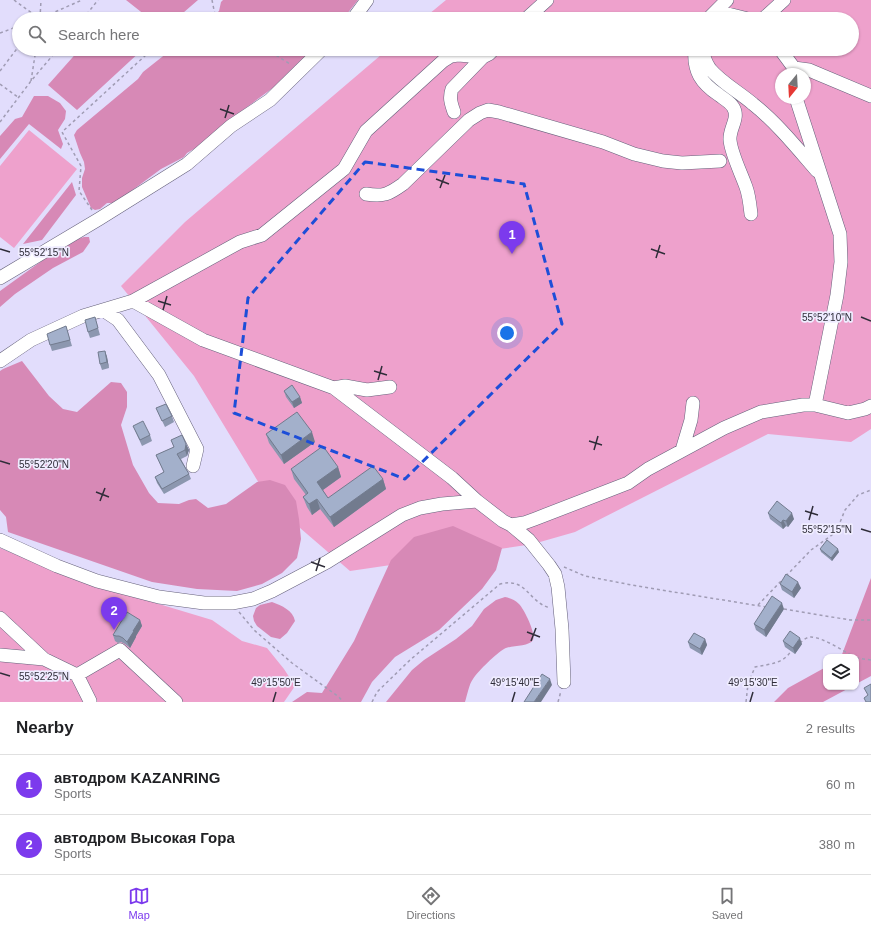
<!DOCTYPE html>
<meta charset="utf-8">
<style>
:root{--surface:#fff;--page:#f6f6f6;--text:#202124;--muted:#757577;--line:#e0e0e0;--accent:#7c3aed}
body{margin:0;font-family:Arial,sans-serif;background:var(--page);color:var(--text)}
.controls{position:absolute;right:12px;bottom:12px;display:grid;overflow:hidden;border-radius:8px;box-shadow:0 1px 3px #0004}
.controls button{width:36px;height:36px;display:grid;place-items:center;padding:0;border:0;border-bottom:1px solid var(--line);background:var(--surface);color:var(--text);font:20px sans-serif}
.compass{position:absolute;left:775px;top:68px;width:36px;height:36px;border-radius:50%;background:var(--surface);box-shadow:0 1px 3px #0004;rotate:198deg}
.you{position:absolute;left:507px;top:333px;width:14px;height:14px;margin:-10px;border:3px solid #fff;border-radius:50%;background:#1a73e8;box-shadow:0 0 0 6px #1a73e833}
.badge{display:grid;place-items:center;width:26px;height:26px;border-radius:50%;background:var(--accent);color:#fff;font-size:13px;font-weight:700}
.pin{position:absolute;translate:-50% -33px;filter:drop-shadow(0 1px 2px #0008)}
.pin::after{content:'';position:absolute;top:21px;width:14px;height:12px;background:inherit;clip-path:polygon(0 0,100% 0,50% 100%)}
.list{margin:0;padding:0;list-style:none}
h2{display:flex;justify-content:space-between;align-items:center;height:52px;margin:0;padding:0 16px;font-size:17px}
h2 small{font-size:13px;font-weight:400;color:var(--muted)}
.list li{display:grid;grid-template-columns:26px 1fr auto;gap:12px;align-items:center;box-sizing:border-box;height:60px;padding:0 16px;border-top:1px solid var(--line)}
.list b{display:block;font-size:15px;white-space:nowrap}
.list p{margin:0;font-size:13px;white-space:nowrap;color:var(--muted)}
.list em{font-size:13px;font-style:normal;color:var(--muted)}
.icon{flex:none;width:22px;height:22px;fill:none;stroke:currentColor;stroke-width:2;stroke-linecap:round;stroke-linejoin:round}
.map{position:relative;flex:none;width:871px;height:702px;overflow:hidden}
.search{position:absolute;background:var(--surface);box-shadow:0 1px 3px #0004;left:12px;right:12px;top:12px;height:44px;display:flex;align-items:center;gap:10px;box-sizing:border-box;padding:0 14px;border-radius:22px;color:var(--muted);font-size:15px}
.sheet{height:172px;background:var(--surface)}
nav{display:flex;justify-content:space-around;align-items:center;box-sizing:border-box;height:56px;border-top:1px solid var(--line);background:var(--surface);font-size:11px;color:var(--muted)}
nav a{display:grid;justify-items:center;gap:2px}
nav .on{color:var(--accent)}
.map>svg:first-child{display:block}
.green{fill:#eea1cc;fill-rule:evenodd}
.forest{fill:#d789b6}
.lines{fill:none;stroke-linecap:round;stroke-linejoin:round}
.minor-casing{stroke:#65617b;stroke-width:14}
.path{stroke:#a09cb4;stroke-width:1.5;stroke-dasharray:3 3;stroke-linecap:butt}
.minor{stroke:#fff;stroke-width:13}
.wall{fill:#8c97af}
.shaded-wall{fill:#727b8e}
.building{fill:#a3b0cb;stroke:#727b8e}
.marked{fill:none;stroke:#1d4ed8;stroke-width:3;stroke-dasharray:8 5;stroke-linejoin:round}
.ticks{fill:none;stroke:#2f2d39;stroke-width:1.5}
.ticks-label{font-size:10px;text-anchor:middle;fill:#2f2d39;stroke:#efecff;stroke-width:3.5;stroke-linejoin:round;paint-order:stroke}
</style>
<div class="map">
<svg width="871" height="702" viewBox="0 0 871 702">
<rect width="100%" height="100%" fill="#e2ddfc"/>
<path class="green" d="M446,0H871V429L851,442L768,434L575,532L533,544L350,571L271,503L194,376L121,286L185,222L388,49H852V19H423ZM781,74H805V98H781Z
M29,130L77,169L14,248L0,237V166Z
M0,548L76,579L212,620L242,641L267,648L284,669L295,686L284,702H0Z"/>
<path class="forest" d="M126,0H198L176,19H150Z
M223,0H358L343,19H210L219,11L221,2Z
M80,49H143L77,110L48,85Z
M172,49H314L289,76L220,127L209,138L199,146L187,153L184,157L161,169L115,203H107L100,209L95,210L91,208L82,187V178L85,169L84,162L80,153L74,135L77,130L138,79L143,72Z
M34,96H48L60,103L66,111L65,119L58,130L63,144L61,149L29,124L0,159V136L15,119L22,117Z
M72,182L76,195L42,240L23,244Z
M84,237H89L90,242L83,252L53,268L15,294L0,307V291L68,242Z
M22,361L49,396L63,409L77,412L111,382L121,383L127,392V407L121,425L133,465L149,493L158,503L179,504L189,500L196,499L208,508L226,504L257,482L270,480L285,485L296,501L299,519L301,539L297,558L282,573L262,584L237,591L197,589L152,582L8,532L6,517L0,510V371L3,369Z
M453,526L502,548L496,570L482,589L439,630L395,657L372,682L361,702H292L307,692L322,693L354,641L391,560L414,537Z
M871,578V676L856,684V657H841Z
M505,597C510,598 515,600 519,604C524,609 536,633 533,640C529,647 511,645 504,649C496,654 479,670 473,679C469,684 467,696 465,702H386L412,670L424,660L456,639L472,626L484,609L496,600Z
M272,602C282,606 293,610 295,621L287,633L280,639L271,637L257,626L254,621L253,616L256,608L260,605Z
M826,667V687H851L823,702H774L788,688Z"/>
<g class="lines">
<g class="minor-casing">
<path id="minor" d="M716,11L748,19
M353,19L367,0
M526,19L547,0
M708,19L727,0
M763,19L784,0
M695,49C693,71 701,83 719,95C724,99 730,102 733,107C740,118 729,128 730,140C731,153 741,173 746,187C749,195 750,205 751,214
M703,49C703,56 706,63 710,69C722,83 739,92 753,104C777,123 797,148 817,171
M780,49L794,68V74
M794,68L809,70L871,96
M796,98L840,234L841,262L837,295L815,405
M454,112C451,103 449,98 452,89L483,57L489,54L494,49
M366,194C384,197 389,194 403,184L469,120L480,113L488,110L499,112L603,142L634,154L663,161L682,163L720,161
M0,278L99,219L187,164L231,126L270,100L322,49
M133,301L240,242L262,235L344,169L366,131L443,61L451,56L458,55L483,57
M103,310L133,301L203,340L334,388L452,478L477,501L503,521L511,525L529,540L549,565L555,574L558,587L562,629L564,682
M0,361L31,340L83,316L103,310L118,320L159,375L197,449L193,466
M334,388L345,386L367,390L390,387
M682,450L691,420L693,403
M511,525L524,523L535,519L628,483L648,469L724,428L761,412L803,405H815L848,413L865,409L871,406
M0,540L57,566L97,581L159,597L204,603H232L253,599L272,591L327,562L402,515L420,508L442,504L477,501
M0,618L44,659
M0,655L44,659L77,675L90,701V702
M77,675L120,650L176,702"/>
</g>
<path class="path" d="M14,0L40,19
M212,0L215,15
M40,18L41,0
M39,19L82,0
M83,19L98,0
M208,19L215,15L222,19
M0,33L19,26
M266,49L290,64
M0,71L19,46
M31,81L36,49
M0,84L19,98
M0,122L31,81L58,49
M92,210L79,191L81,166L62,132L147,54L156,49
M564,567L585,576L637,586L766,607
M786,576L811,550L836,532L845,510L858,495L871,490
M758,605L783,579
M784,609L850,620H871
M239,612L254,630L292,663L339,697L343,702
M800,643C803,640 807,637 811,637C822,637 844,651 854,657
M856,658L871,660
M372,702L377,692L410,660L500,584C527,577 528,602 550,608
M558,702L561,691
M746,702L748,684L755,667C769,664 783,664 791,651"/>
<use href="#minor" class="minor"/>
</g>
<path class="wall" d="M95,317L100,335L90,338L88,332Z
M66,326L72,346L52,351L50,345Z
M105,351L107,357L109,368L102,370L100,364Z
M284,391L300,397L302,403L294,408L286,397Z
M156,408L172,416L174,422L165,427Z
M133,426L150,435L152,441L142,446Z
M266,434L315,442L284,464L269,443Z
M171,440L186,444L189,450L187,456L181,459L189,474L191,479L164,494L157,483L155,477L164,472L156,455L174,447Z
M338,467L341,477L323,490L328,498L383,479L386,489L334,527L320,509L312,515L307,507L303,497L306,495L294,479L291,469Z
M768,513L794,519L788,527L786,526L783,529L770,519Z
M820,549L839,552L832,561L821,552Z
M780,584L801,588L794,598L782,590Z
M784,609L766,637L756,630L754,624Z
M140,620L142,626L136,636V637L130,648L125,644L121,642L118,643L115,641L113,635Z
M705,639L707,645L702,655L690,648L688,642Z
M783,641L802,644L795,654L785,647Z"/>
<path class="shaded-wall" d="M105,351L107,357L109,368L107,362Z
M300,397L302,403L294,408L292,402Z
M312,432L315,442L284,464L281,455Z
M186,444L189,450L187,456L185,450Z
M338,467L341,477L320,492L317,482Z
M383,479L386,489L334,527L330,517Z
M317,499L320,509L312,515L309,504Z
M792,513L794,519L788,527L786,521Z
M783,520L786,526L783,529L781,523Z
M838,549L839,552L832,561L831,558Z
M798,582L801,588L794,598L792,592Z
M782,603L784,609L766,637L764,630Z
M140,620L142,626L136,636V637L130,648L127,642L133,631Z
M800,638L802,644L795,654L793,648Z
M705,639L707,645L702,655L700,649Z
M550,679L552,685L541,702H534Z"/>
<path class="building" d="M95,317L98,328L88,332L85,320Z
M66,326L70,340L50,345L47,334Z
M105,351L107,362L100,364L98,352Z
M292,385L300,397L292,402L284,391Z
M166,404L172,416L162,421L156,408Z
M297,412L312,432L281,455L266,434Z
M143,421L150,435L140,440L133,426Z
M182,435L186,444L185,450L177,454L189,474L162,489L155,477L164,472L156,455L174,447L171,440Z
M323,446L338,467L317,482L328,498L373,466L383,479L330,517L317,499L309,504L303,497L308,493L291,469Z
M777,501L792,513L786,521L783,520L781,523L768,513Z
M827,540L838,549L831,558L820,549Z
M786,574L798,582L792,592L780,584Z
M772,596L782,603L764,630L754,624Z
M127,612L140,620L133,631H134L127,642L123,638L119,636H116L113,635Z
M790,631L800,638L793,648L783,641Z
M694,633L705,639L700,649L688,642Z
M542,674L550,679L534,702H524Z
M871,684V702H866L864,698L868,695L864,688Z"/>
<path class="marked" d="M365,162L524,184L562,324L405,479L234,413L248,298Z"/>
<path class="ticks" d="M220,109L234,114M225,118L229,105M436,179L449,184M440,188L445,175M0,249L10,252M651,249L665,254M656,258L660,245M158,301L171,305M163,310L167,296M861,317L871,321M374,371L387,375M378,380L382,366M589,441L602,445M594,450L598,436M0,461L10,464M96,492L109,497M100,501L105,488M805,511L818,515M809,520L813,506M861,529L871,532M311,562L325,567M316,571L320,558M527,632L540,637M531,641L536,628M0,673L10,676M273,702L276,692M512,702L515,692M750,702L753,692"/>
<g class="ticks-label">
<text x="44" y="256">55°52'15"N</text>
<text x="827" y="321">55°52'10"N</text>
<text x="44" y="468">55°52'20"N</text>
<text x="827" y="533">55°52'15"N</text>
<text x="44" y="680">55°52'25"N</text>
<text x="276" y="686">49°15'50"E</text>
<text x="515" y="686">49°15'40"E</text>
<text x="753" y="686">49°15'30"E</text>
</g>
</svg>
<div class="controls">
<button><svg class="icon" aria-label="layers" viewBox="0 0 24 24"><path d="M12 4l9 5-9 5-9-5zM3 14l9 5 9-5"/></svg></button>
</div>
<svg class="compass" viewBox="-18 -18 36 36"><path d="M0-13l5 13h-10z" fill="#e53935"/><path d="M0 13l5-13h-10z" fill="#757577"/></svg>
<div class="you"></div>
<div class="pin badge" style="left:512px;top:254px">1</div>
<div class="pin badge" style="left:114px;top:630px">2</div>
<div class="search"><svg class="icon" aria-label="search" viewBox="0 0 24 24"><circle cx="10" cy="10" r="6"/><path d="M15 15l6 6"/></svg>Search here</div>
</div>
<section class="sheet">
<h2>Nearby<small>2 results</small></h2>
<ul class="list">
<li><span class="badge">1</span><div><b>автодром KAZANRING</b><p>Sports</p></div><em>60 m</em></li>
<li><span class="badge">2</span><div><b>автодром Высокая Гора</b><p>Sports</p></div><em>380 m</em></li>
</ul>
</section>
<nav>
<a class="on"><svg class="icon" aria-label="map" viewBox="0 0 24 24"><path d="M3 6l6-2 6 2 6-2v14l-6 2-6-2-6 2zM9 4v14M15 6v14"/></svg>Map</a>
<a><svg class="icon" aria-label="directions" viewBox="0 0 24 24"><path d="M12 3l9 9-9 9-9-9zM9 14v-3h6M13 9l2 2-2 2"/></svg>Directions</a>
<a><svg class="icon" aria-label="saved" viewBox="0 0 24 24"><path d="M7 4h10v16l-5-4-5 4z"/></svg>Saved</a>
</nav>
